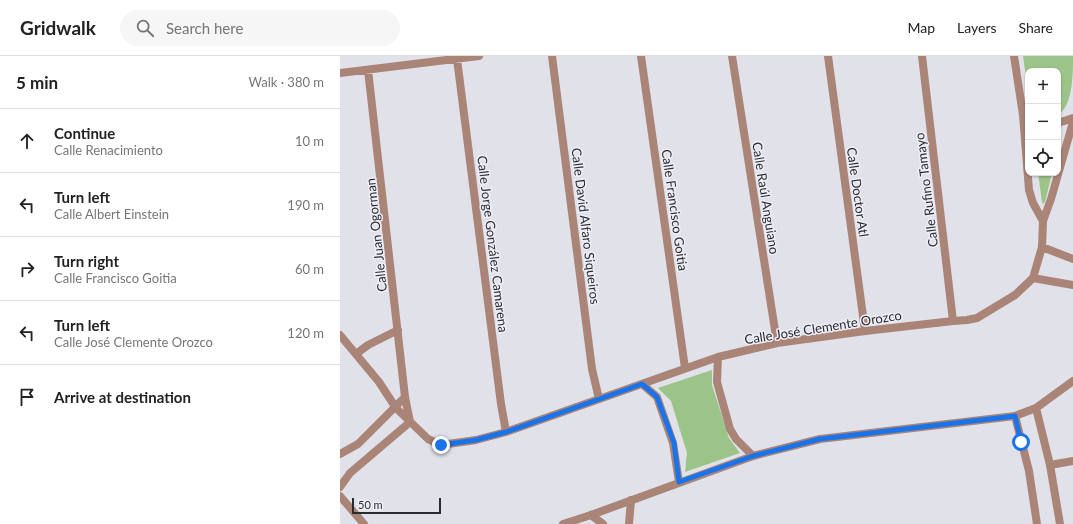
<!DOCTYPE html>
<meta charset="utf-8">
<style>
:root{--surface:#fff;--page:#f6f6f6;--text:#222;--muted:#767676;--line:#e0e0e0}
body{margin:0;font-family:Lato,sans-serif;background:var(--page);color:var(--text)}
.controls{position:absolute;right:12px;top:12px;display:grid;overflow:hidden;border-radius:8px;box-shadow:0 1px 3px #0004}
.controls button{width:36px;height:36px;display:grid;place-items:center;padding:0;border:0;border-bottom:1px solid var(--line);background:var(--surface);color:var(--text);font:20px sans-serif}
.scale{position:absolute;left:12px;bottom:10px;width:89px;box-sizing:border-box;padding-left:4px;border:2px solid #2b2b2e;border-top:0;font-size:11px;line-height:14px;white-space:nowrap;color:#2b2b2e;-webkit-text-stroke:3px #edeef6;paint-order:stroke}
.stop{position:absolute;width:12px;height:12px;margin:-9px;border:3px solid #1a73e8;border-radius:50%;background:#fff}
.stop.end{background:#1a73e8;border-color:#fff;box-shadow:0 1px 4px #0008}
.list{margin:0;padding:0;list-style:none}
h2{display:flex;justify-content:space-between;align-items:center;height:52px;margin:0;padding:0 16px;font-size:17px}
h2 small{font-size:13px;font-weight:400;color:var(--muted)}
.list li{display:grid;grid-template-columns:26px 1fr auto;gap:12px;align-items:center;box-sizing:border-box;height:64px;padding:0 16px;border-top:1px solid var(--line)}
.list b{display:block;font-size:15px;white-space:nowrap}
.list p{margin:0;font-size:13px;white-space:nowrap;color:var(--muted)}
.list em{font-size:13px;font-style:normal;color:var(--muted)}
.icon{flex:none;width:22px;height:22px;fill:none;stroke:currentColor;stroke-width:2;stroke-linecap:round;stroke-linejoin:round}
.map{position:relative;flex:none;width:733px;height:468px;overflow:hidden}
header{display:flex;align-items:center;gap:24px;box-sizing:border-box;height:56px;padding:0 20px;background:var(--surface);border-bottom:1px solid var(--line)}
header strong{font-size:19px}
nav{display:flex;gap:22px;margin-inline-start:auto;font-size:14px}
.search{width:280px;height:36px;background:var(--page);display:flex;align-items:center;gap:10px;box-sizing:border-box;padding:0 14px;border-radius:22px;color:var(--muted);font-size:15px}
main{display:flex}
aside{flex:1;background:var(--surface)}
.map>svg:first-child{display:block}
.green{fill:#9cc489}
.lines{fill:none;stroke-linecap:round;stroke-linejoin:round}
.minor{stroke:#a98477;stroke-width:8}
.tertiary{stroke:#a98477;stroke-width:8}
.route{stroke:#1a73e8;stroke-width:5}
.labels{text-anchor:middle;stroke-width:3;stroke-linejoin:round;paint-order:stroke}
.street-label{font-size:13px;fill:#2b2b2e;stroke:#edeef6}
</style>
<header>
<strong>Gridwalk</strong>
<div class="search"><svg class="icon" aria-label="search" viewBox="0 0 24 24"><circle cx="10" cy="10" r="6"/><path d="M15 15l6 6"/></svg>Search here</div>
<nav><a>Map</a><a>Layers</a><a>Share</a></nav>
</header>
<main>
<aside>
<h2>5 min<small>Walk · 380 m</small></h2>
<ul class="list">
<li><svg class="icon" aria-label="ahead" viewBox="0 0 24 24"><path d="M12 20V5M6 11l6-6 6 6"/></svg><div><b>Continue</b><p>Calle Renacimiento</p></div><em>10 m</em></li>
<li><svg class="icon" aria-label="left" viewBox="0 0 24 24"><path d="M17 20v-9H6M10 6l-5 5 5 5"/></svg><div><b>Turn left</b><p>Calle Albert Einstein</p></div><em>190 m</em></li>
<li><svg class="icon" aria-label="right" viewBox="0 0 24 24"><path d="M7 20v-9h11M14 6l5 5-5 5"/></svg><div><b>Turn right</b><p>Calle Francisco Goitia</p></div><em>60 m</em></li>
<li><svg class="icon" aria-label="left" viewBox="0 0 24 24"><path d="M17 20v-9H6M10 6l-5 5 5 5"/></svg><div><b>Turn left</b><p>Calle José Clemente Orozco</p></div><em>120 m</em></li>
<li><svg class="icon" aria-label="arrive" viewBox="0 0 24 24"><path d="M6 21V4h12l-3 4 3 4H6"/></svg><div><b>Arrive at destination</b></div></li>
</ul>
</aside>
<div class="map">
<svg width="733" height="468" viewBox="0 0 733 468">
<rect width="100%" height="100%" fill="#e0e1e9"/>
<path class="green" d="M683,0H733C733,18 733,50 718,59V15H688V36Z
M698,117H712L705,146L703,148L702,146Z
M372,314V329L389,382L400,397L345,416L347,397L331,345L318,332Z"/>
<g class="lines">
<path class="minor" d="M212,0L252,313L259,343
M301,0L345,312
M392,0L437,287
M488,0L525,275
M582,0L613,265
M674,0L683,59L689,134L693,147L703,165
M117,3L161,348L166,376
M28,14L65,341L70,366
M0,17L139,0
M718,67L733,62
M702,191L733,203
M693,222L733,229
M0,279L39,326L56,352L88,383L101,389L136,384L166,376L378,301L437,287L525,275L613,265L627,264L637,262L675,239L693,222L702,191L703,165L711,143L733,66
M16,298L28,289L58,274
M378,301L377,326L390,373L396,383L413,400
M302,328L317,341L333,387L339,426
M0,398L18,388L65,341
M710,409L733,405
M0,431L10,417L70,366
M251,459L263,468
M289,468L291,444"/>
<path class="tertiary" d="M696,352L710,409L720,468
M675,360L689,415L697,468
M0,440L24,468
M223,468L251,459L413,400L480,383L675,360L696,352L733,325"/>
</g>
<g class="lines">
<path class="route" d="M101,389L136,384L166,376L302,328L317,341L334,387L339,426L413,400L480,383L675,360L681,386"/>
</g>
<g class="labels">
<g class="street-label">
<text transform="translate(586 134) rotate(-97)" y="5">Calle Rufino Tamayo</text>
<text transform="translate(518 136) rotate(82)" y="5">Calle Doctor Atl</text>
<text transform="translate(426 142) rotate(81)" y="5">Calle Raúl Anguiano</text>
<text transform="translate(335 154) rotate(82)" y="5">Calle Francisco Goitia</text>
<text transform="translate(246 170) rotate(83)" y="5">Calle David Alfaro Siqueiros</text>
<text transform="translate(36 179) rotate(-96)" y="5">Calle Juan Ogorman</text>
<text transform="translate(153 188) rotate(83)" y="5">Calle Jorge González Camarena</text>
<text transform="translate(483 271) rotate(-9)" y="5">Calle José Clemente Orozco</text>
</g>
</g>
</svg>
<div class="controls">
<button>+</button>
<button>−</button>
<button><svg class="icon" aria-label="locate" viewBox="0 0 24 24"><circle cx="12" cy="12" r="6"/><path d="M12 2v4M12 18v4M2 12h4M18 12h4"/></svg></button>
</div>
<div class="scale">50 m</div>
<div class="stop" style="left:681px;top:386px"></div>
<div class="stop end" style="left:101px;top:389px"></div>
</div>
</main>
